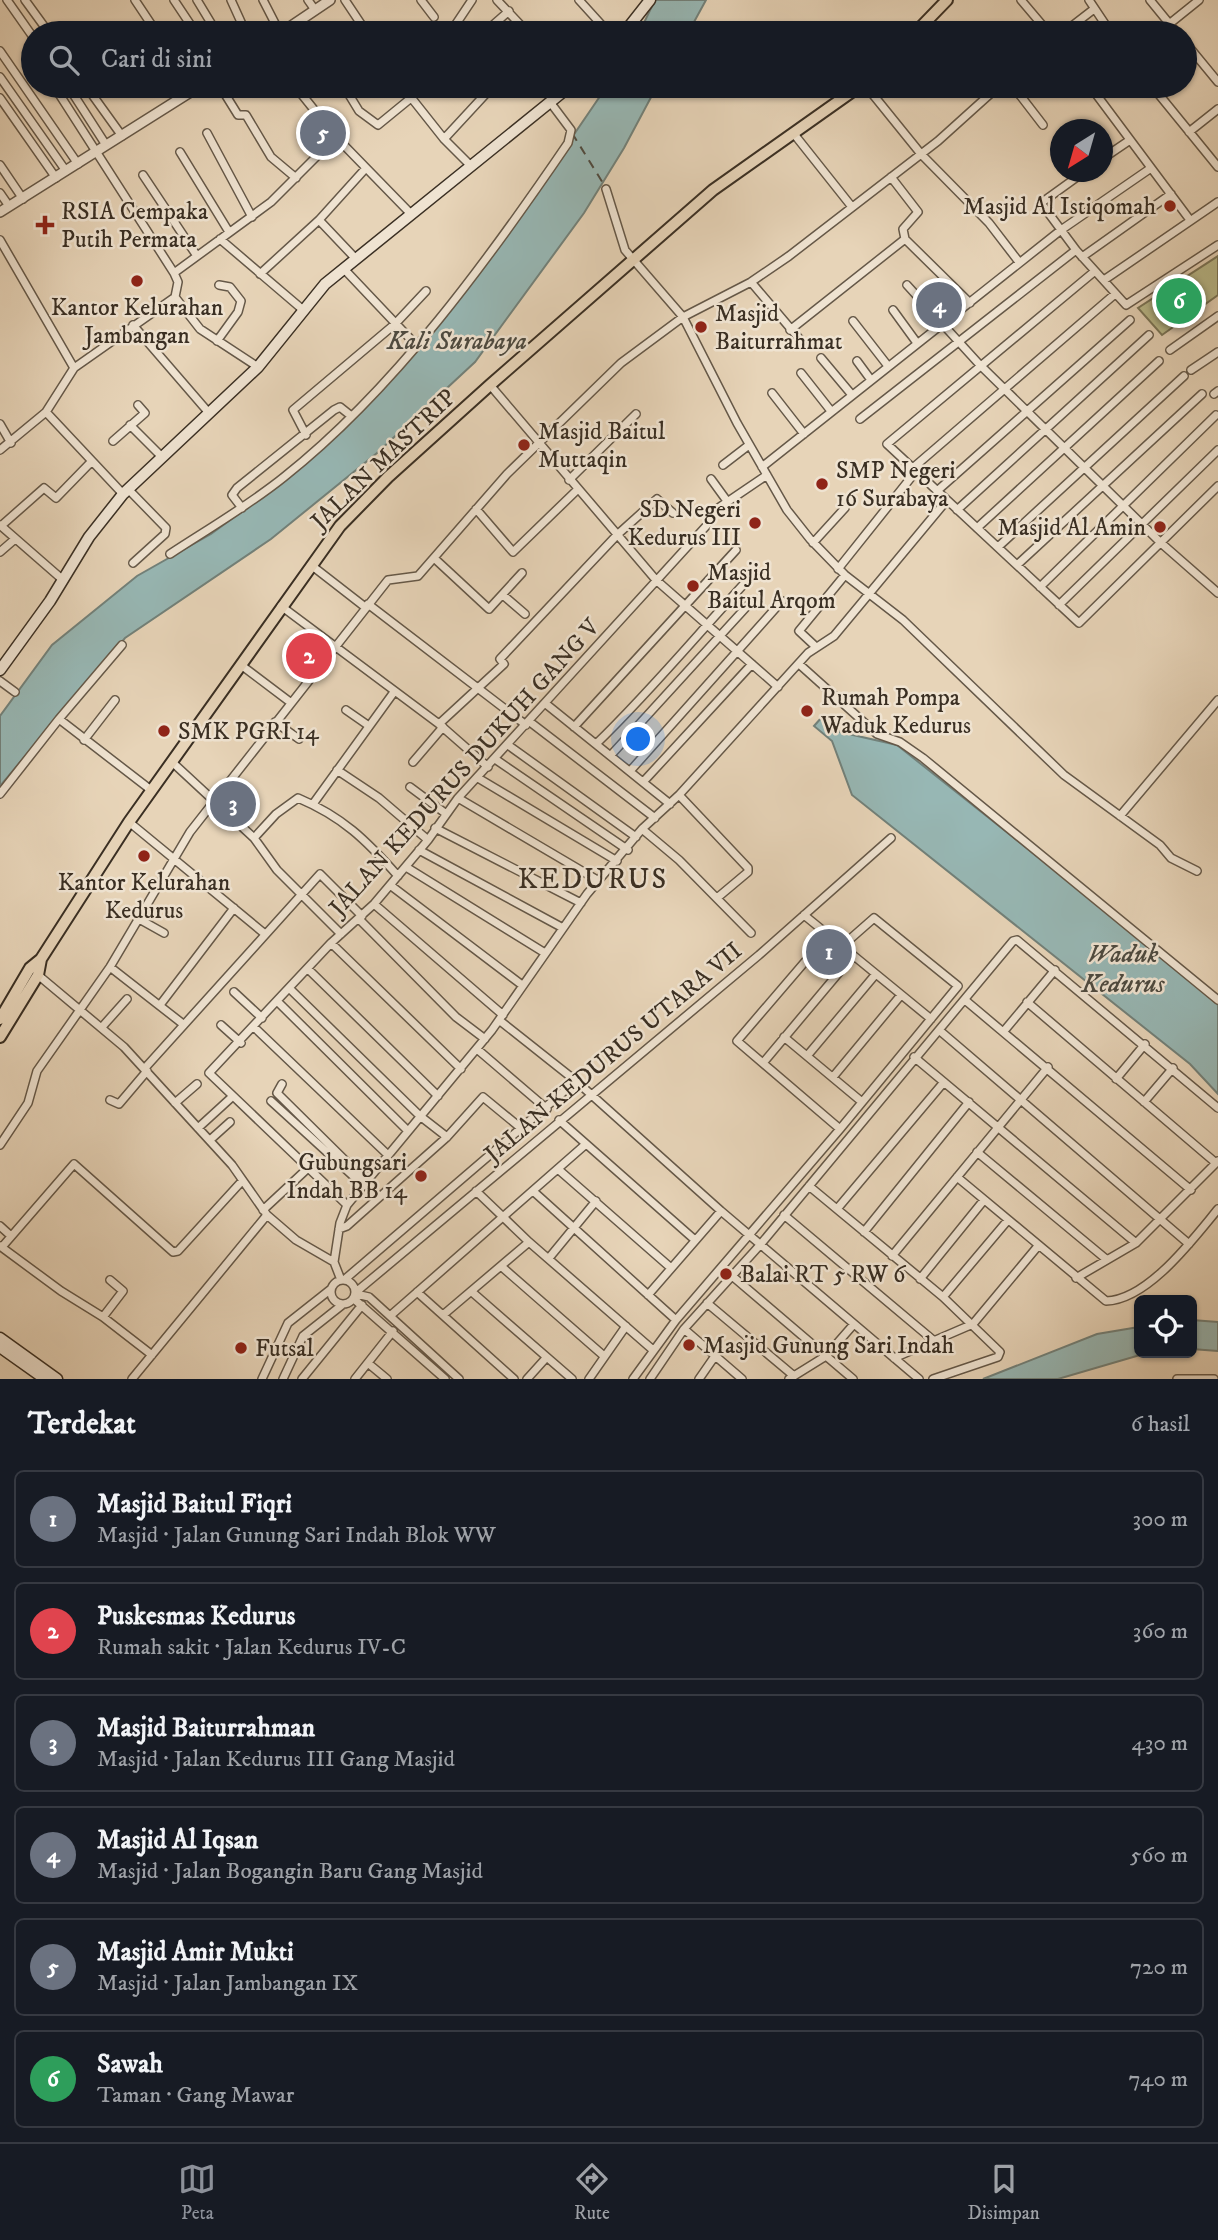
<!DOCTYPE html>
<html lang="id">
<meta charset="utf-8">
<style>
:root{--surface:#171b24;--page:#242831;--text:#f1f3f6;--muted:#9ea1a6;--line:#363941;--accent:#8c9099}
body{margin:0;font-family:"IM FELL DW Pica",serif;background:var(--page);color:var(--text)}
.controls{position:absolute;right:21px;bottom:21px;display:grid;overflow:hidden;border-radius:10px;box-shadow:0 2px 5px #0004}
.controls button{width:63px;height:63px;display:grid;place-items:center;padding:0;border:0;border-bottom:2px solid var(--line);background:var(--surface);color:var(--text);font:35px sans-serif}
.compass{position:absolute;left:1050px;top:119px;width:63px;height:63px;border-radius:50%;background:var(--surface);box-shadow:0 2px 5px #0004;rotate:217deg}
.you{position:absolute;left:639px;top:740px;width:24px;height:24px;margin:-18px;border:5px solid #fff;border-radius:50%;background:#1a73e8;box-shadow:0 0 0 10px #1a73e833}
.badge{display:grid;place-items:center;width:46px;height:46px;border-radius:50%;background:var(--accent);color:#fff;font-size:23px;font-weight:700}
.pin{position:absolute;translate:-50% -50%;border:4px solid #fff;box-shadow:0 2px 7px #0006}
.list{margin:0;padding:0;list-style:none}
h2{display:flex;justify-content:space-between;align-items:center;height:91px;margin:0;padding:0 28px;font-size:30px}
h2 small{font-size:23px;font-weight:400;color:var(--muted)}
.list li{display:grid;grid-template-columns:46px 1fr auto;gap:21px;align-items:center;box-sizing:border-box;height:98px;margin:0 14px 14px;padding:0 14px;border:2px solid var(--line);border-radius:10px}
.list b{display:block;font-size:26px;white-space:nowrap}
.list p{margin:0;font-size:23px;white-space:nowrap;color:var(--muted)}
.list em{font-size:23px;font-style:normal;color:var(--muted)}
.icon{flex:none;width:38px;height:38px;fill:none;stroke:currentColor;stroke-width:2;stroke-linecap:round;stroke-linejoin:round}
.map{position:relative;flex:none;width:1218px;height:1379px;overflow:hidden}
.search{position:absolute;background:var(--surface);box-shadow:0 2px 5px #0004;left:21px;right:21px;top:21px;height:77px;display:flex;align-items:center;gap:18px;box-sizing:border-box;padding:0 24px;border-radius:38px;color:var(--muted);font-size:26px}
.sheet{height:763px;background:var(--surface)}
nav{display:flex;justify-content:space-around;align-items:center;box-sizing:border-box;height:98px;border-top:2px solid var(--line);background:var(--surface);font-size:19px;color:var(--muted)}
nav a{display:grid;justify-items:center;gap:4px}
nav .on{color:var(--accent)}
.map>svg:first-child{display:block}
.green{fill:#babb8b;stroke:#7a7557;stroke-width:2}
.water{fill:#97b7b4;stroke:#72817a;stroke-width:2}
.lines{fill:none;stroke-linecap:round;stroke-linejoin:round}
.ferry{stroke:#4d4a40;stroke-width:2;stroke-dasharray:9 7;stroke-linecap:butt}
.minor-casing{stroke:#655848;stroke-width:10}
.tertiary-casing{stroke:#655848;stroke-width:12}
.secondary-casing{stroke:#3a2f23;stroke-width:13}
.primary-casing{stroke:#3a2f23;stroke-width:14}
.minor{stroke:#efe3d1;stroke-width:7}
.tertiary{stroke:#efe3d1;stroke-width:9}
.secondary{stroke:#efe3d1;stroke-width:10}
.primary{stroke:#e7d4b8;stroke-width:10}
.poi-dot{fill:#8f2418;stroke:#efe3d1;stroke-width:2.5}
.labels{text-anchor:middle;stroke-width:5;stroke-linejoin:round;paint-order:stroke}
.poi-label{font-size:24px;fill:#3a2f23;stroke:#efe3d1;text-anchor:start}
.street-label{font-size:24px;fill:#3a2f23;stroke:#efe3d1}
.water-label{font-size:26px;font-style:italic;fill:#4d4a40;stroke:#efe3d1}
.quarter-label{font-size:28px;letter-spacing:2px;fill:#3a2f23;stroke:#efe3d1}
</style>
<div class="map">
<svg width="1218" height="1379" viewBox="0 0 1218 1379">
<rect width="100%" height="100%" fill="#e7d4b8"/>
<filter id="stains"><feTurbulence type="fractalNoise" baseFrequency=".00286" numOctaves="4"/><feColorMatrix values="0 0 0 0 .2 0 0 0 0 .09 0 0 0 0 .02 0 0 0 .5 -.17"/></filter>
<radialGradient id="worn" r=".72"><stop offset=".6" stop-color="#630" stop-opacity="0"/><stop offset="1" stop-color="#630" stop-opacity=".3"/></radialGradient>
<path class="green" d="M1218,256V295L1162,335L1138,308Z"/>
<path class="water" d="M655,0H706L688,33H639Z
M607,86H657L624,148L584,213L475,362L377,453L271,539L125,638L0,786V716L52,645L137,576L211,534L292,475L343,430L399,369L547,174Z
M822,717L840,732L897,745L1149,945L1218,1005V1094L1190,1064L852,795L832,741L814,726Z
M1192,1320L1218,1322V1351L1192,1349Z
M1139,1327V1353H1161L1140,1355L1058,1379H983L1097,1334Z"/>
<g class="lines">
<path class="ferry" d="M572,133L606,188"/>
<g class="minor-casing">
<path id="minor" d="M7,0L33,37
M25,0L49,33
M135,0L157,33
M174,0L196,33
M197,0L217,33
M231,0L246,33
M263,0L280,33
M308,0L315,10
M345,0L367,33
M421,0L434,17
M497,0L528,33
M579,0L609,33
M1021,0L1049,33
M1089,0L1111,33
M1150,0L1177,33
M450,33L472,0
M484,33L509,11
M1063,33L1094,9
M1158,33L1199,0
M1185,42L1218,82
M0,51L78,164
M0,77L66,171
M54,86L174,273L178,282L175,297
M68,86L106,145
M86,86L122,136
M220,86L238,115H246L271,157L296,178
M295,86L336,137L411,214
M351,86L348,93L359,111L378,125L411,98
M402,86L444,139L471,166
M433,86H434
M866,86L921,154L989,223L1019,262
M1013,86L1043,125
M1090,86L1190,220
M1152,86L1218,167
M0,98L56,178
M1189,132L1218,109
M207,133L252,217
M794,134L852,207
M444,139L493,86
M180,152L229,232
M1102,159L1130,140
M0,165L23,199
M1084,172L1041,203L1076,250L1126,305L1218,245
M143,175L197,256
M891,177L918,212L903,229L905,239
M606,189L625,250L683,317L737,423L787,510L810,539L845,575L903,620L1064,775L1160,845L1171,858L1197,871
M0,193L9,206
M319,220L356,259
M220,239L302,309
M905,239L970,303
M0,240L74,368
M1082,257L1171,194
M344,269L417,346
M1095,271L887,444L1079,623L1218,486
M174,273L271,202L336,137
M260,274L319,220L366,168
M1104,280L1218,202
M751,282L802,342
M907,285L979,364L1161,543L1218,593
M175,297L200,329L258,367
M893,310L917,343
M853,321L888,366
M133,325L209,413
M790,330L905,239
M217,341L238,312L241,301L230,287L219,285
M1170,350L1218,316
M821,358L852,395
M857,361L871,380
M1191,370L1218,352
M801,373L831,411
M490,385L656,580L778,687
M772,393L804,434
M1214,394L1218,391
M46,412L123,494
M860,419L1076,250
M0,424L11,443
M130,425L162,457
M306,435L293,410L395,324L426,291
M113,441L145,413L138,405
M0,450L46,412L74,368L175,297
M723,465L749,445
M762,467L1061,230L1151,168
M914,467L1115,294
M711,479L727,501
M569,480L636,414
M128,489L166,528L165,534L133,563
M937,491L1130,320
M242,508L232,495L237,488L334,410L340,407L350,415
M476,509L513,552L577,490
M957,510L1149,335
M0,525L63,580
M1,526L44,488L56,498L92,461
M977,528L1159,361
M813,543L845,508
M998,547L1184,376
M0,552L15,539
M170,554C208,529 248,506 284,477C395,389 489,259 568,143L571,130L550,102
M434,558L489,609L522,573
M311,565L365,607
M1017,565L1202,394
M838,569L917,470
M1040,587L1216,415
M503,595L525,614
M368,604L526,725
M1059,605L1218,450
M281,606L439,724L488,767
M815,646L799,631L845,575
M799,664L877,734L900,742L923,758L1218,1000
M241,665L290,702
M0,681L15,692
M546,704L670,804
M346,710L369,726
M59,719L122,645
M275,722L299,739
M530,722L655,818
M439,724L504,664L500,659L617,535L657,499L673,513
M574,727L736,550
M84,740L115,700
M596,744C652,690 701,630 754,573
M508,745L636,837
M611,755L750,603
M495,759L628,850
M172,762L254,838L277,870L341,934
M413,762L443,727
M337,770L379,798L428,840
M631,770L782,601
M478,778L617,861
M644,781L752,664
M410,787L445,813
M0,794L59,719L151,790
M679,795L748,868V872L717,898
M458,798L599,881
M313,804L394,692
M1120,816L1218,700
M129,822L265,934
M435,828L581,903
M642,829L679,860L751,933
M254,838L276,814L298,798C343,817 366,840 398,876
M419,850L563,928
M406,867L545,953
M390,885L522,985
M374,904L503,1015
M804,915L931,1019
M139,919L164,933
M359,919L456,1017L485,1039
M827,936L737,1041L840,1129
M331,943L461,1069
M110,967L183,1024
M308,969L438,1096
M38,975L124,1047L232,1165L267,1215L296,1240L334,1262L341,1280
M289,988L420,1116L447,1137
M234,992L262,1018
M965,1000L1191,1190
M277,1001L408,1131
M1027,1002L1216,1163
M160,1005L234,908
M499,1020L576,1081L721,1211L919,1379
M221,1025L241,1043
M102,1027L127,999
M255,1028L388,1155
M939,1030L1189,1244
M1004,1031L1055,970
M784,1037L862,1102
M477,1049L547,1109
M807,1056L875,975
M914,1057L1136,1243
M763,1063L852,957
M145,1068L320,874L362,916
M833,1077L901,995
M1116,1079L1145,1044
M282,1084L277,1093L366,1181
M110,1100L119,1104L147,1071
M271,1101L363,1185
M1144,1102L1173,1068
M175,1103L197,1084
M559,1120L695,1240
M198,1128L233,1096
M210,1140L230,1122
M0,1145L28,1103L37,1071L110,967L190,832L388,580L418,576L507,474L621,363L683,317L751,282L789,256L938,141L999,86
M977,1152L1106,1259
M559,1170L671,1268
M957,1177L1106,1301C1148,1300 1194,1238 1218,1209
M809,1186L943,1297L1000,1352L998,1357L933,1379
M476,1191L529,1242L653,1350
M533,1191L676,1320
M347,1205L209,1073L331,943L374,904L428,840L458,798L708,524V515L767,475
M837,1209L944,1082
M263,1210L307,1169
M784,1215L933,1340
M0,1226L11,1236
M339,1229L347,1226L447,1137L483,1097L522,1129
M864,1232L969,1102
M0,1246L61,1291L103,1317L152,1355
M2,1247L74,1164L173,1252L178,1251L242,1181
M892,1256L1048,1067
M549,1258L596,1201
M334,1262L340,1223L347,1205L492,1030L587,894L642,829L679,795L808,653L834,636L947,500
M502,1267L604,1356
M731,1275L853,1379
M1076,1278L1136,1243L1218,1161
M920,1279L984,1200
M331 1292a12 12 0 1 1 24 0a12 12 0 1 1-24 0Z
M344,1280L576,1081
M356,1292L759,955L891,838
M417,1292L514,1379
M472,1292L572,1379
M356,1294L369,1297L459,1379
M648,1295L721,1211
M943,1297L1008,1220
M354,1299L445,1379
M707,1303L794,1376
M443,1315L529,1242
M390,1316L586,1144
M103,1317L123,1291L110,1280
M684,1329L742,1379
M894,1358L973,1324L1038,1246
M369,1364L387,1379
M132,1379L267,1215
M262,1379L288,1323L331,1289
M283,1379L303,1336L342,1305
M302,1379L362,1305
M355,1379L393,1331
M527,1379L546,1358
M589,1379L626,1326
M633,1379L676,1320L840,1129L958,986L874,918L841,947
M650,1379L684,1329L760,1245L1013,941L1017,940L1218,1108
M699,1379L715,1356
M789,1379L826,1356L854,1324
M1177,1379H1214"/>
</g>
<g class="tertiary-casing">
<path id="tertiary" d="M281,33L330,0
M0,212L200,86"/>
</g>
<g class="secondary-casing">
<path id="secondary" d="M624,33L650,0
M0,670L50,601L89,537L123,494L258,367L325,284L570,86
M0,1338L57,1379
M0,1347L45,1379"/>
</g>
<g class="primary-casing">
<path id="primary" d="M915,33L947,0
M0,1019L30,968L41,959L129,822L340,526L388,477L490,385L713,190L860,86
M0,1037L38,975L41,959"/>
</g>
<use href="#minor" class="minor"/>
<use href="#tertiary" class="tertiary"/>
<use href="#secondary" class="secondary"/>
<use href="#primary" class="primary"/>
</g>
<g class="poi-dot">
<circle cx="1170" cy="206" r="7"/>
<path d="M41.5 214.5h7v7h7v7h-7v7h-7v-7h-7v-7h7z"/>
<circle cx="137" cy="281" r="7"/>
<circle cx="701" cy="327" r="7"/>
<circle cx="524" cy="445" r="7"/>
<circle cx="822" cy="484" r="7"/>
<circle cx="755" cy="523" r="7"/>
<circle cx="1160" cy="527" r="7"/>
<circle cx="693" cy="586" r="7"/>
<circle cx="807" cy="711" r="7"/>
<circle cx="164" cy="731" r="7"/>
<circle cx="144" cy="856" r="7"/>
<circle cx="421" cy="1176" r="7"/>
<circle cx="726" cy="1274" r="7"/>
<circle cx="689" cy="1345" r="7"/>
<circle cx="241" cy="1348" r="7"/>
</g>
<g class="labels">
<g class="poi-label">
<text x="1156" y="214" text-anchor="end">Masjid Al Istiqomah</text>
<text x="61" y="219">RSIA Cempaka<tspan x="61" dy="28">Putih Permata</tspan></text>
<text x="137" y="315" text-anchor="middle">Kantor Kelurahan<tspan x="137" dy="28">Jambangan</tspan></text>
<text x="715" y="321">Masjid<tspan x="715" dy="28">Baiturrahmat</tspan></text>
<text x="538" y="439">Masjid Baitul<tspan x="538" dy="28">Muttaqin</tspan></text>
<text x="836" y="478">SMP Negeri<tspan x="836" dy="28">16 Surabaya</tspan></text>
<text x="741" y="517" text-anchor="end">SD Negeri<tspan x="741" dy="28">Kedurus III</tspan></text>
<text x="1146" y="535" text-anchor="end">Masjid Al Amin</text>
<text x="707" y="580">Masjid<tspan x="707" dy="28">Baitul Arqom</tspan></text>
<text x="821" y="705">Rumah Pompa<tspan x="821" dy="28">Waduk Kedurus</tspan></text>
<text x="178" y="739">SMK PGRI 14</text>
<text x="144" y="890" text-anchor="middle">Kantor Kelurahan<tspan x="144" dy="28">Kedurus</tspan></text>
<text x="407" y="1170" text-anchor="end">Gubungsari<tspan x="407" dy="28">Indah BB 14</tspan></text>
<text x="740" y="1282">Balai RT 5 RW 6</text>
<text x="703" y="1353">Masjid Gunung Sari Indah</text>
<text x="255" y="1356">Futsal</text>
</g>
<g class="street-label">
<text transform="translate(383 459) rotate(-44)" y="8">JALAN MASTRIP</text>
<text transform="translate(464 767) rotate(-48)" y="8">JALAN KEDURUS DUKUH GANG V</text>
<text transform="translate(613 1052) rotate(-40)" y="8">JALAN KEDURUS UTARA VII</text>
</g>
<g class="water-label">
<text x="457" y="349">Kali Surabaya</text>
<text x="1123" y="962">Waduk<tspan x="1123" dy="30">Kedurus</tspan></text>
</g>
<g class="quarter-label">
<text x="593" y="888">KEDURUS</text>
</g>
</g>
<rect width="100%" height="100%" filter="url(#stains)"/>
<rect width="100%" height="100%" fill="url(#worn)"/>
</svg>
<div class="controls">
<button><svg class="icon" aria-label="locate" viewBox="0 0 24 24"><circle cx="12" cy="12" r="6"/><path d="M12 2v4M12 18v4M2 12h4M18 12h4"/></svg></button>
</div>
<svg class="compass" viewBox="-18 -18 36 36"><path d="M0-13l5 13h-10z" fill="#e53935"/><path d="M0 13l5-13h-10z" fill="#9ea1a6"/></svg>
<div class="you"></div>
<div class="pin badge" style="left:829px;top:952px;background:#6b7280">1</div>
<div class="pin badge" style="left:309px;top:656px;background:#e0444e">2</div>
<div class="pin badge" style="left:233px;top:804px;background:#6b7280">3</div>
<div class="pin badge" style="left:939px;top:305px;background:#6b7280">4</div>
<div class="pin badge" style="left:323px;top:133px;background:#6b7280">5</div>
<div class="pin badge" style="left:1179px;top:301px;background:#2e9e5b">6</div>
<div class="search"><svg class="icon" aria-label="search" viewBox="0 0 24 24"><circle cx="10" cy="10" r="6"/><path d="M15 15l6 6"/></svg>Cari di sini</div>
</div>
<section class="sheet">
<h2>Terdekat<small>6 hasil</small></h2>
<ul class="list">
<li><span class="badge" style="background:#6b7280">1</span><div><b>Masjid Baitul Fiqri</b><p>Masjid · Jalan Gunung Sari Indah Blok WW</p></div><em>300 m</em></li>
<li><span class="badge" style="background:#e0444e">2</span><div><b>Puskesmas Kedurus</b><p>Rumah sakit · Jalan Kedurus IV-C</p></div><em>360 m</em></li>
<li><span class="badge" style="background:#6b7280">3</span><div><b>Masjid Baiturrahman</b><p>Masjid · Jalan Kedurus III Gang Masjid</p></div><em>430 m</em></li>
<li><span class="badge" style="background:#6b7280">4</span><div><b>Masjid Al Iqsan</b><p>Masjid · Jalan Bogangin Baru Gang Masjid</p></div><em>560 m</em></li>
<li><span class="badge" style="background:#6b7280">5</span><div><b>Masjid Amir Mukti</b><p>Masjid · Jalan Jambangan IX</p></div><em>720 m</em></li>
<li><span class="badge" style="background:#2e9e5b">6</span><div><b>Sawah</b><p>Taman · Gang Mawar</p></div><em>740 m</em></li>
</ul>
</section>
<nav>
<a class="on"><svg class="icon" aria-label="map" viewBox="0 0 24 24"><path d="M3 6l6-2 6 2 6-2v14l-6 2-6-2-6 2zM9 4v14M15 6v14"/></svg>Peta</a>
<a><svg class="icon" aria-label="directions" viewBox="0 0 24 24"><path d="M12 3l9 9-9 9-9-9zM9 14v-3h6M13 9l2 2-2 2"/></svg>Rute</a>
<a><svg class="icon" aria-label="saved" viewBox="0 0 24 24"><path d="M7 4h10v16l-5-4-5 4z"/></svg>Disimpan</a>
</nav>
